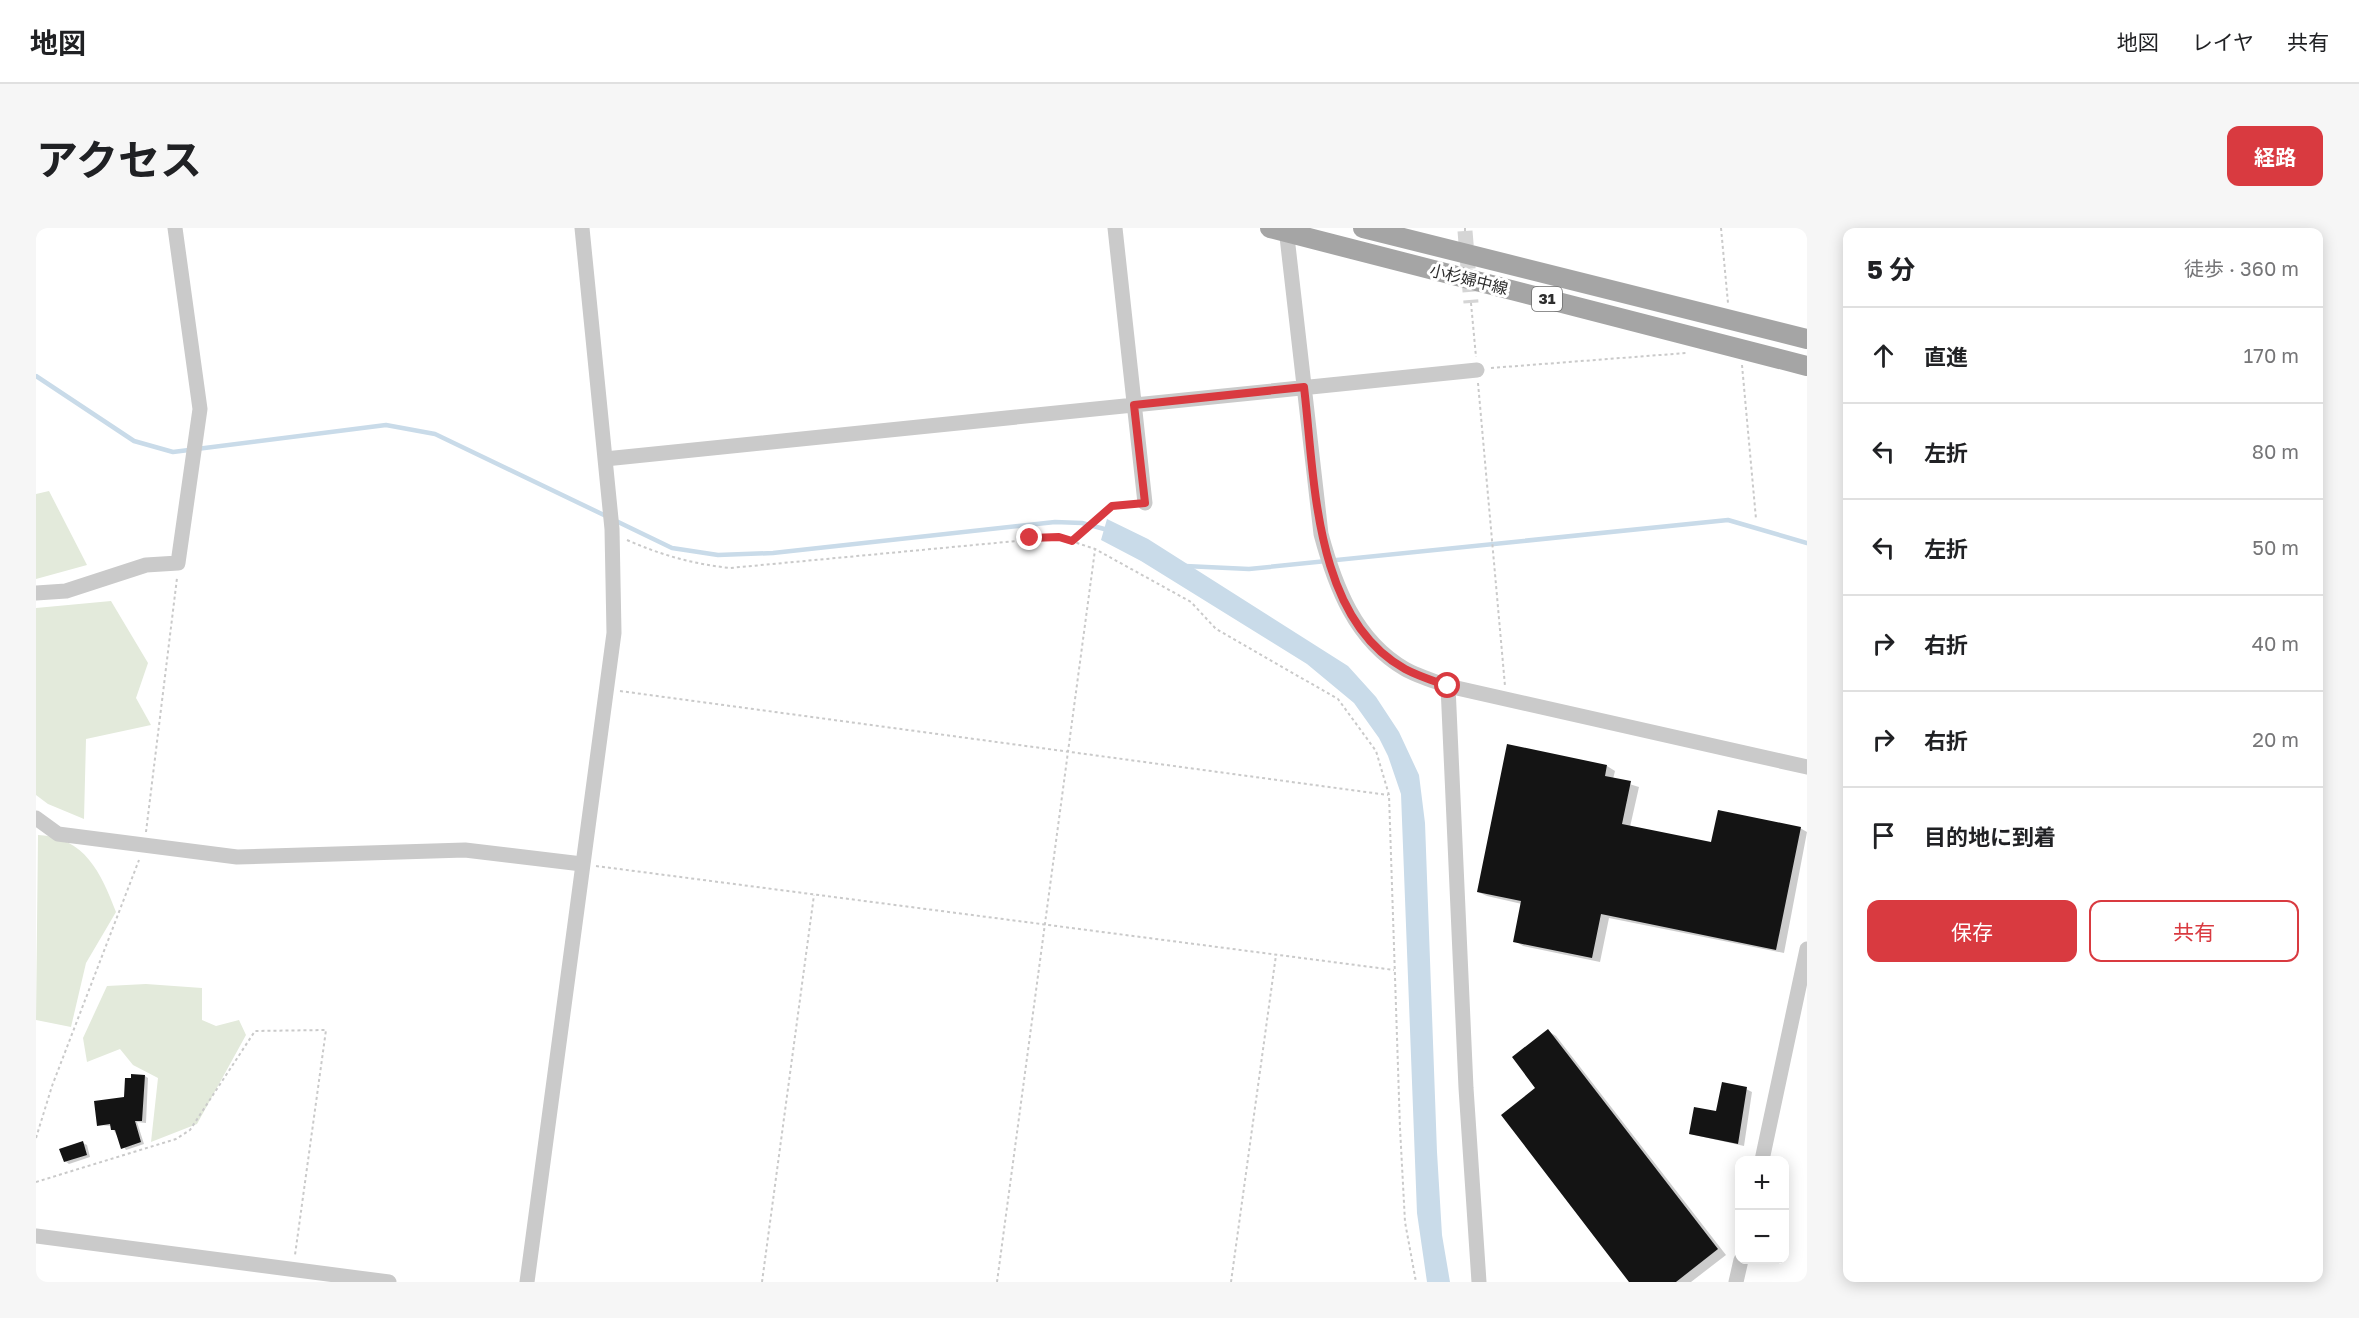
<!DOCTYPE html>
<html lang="ja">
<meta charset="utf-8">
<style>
:root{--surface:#fff;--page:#f6f6f6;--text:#202124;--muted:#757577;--line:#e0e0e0;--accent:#d93a40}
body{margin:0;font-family:"Golos Text","Noto Sans JP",sans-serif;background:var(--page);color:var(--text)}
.controls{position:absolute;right:18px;bottom:18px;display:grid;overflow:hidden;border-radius:12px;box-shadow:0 3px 15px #0003}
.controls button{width:54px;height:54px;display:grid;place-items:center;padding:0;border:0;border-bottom:2px solid var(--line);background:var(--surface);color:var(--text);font:30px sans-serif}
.stop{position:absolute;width:18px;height:18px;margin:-14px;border:4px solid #d93a40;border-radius:50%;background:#fff}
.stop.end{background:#d93a40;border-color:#fff;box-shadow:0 2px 6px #0008}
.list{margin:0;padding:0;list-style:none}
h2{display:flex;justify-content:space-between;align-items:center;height:78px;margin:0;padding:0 24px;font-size:26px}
h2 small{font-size:20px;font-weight:400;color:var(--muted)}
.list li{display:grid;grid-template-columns:39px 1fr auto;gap:18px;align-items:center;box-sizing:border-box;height:96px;padding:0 24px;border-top:2px solid var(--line)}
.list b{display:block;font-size:22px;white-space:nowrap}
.list em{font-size:20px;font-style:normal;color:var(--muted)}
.actions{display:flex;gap:12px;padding:18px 24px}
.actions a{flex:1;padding:14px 0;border:2px solid var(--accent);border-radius:12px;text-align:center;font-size:21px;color:var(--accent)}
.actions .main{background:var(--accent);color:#fff}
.icon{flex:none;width:33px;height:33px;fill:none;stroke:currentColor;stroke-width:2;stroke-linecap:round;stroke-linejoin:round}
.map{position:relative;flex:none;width:1771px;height:1054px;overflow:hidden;border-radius:12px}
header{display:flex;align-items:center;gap:36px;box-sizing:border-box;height:84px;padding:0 30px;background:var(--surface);border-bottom:2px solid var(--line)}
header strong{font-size:28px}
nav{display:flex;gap:33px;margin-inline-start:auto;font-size:21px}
.intro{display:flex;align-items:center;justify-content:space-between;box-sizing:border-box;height:144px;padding:0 36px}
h1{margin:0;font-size:42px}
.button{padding:15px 27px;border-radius:12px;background:var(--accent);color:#fff;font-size:21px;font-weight:700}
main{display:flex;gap:36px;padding:0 36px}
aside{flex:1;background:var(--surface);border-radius:12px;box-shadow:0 3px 15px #0003}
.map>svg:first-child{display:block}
.green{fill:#e3eadb}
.water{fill:#c9dbe9}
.shadow{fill:#0003}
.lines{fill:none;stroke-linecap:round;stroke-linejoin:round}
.stream{stroke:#c9dbe9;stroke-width:4.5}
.building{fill:#141414}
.minor-tunnel{stroke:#d5d5d5;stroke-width:15;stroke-dasharray:15 8;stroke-linecap:butt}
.path{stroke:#cacaca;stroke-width:2;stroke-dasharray:3 3;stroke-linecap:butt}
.minor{stroke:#cacaca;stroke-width:15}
.major{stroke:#a5a5a5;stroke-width:20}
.route{stroke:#d93a40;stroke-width:8}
.labels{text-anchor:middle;stroke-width:6;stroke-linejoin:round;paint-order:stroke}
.shield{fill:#fff;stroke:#6c6c6c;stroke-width:1.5}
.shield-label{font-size:15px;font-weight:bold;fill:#2d2d2d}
.street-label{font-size:16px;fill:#2d2d2d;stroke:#fff}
</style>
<header>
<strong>地図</strong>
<nav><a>地図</a><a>レイヤ</a><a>共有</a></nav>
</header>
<div class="intro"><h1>アクセス</h1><a class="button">経路</a></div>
<main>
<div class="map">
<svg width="1771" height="1054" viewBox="0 0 1771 1054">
<rect width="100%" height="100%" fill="#fff"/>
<path class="green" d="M13,263L51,337L0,351V266Z
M75,373L112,435L100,470L115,497L50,511L48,591L12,576L0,567V380Z
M2,607C49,609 65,645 80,684L50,735L35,799L0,792Z
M110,756L166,760V792L180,798L203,792L210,807L161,896L115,914L122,850L97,837L84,821L51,834L47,810L71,758Z"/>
<path class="water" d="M1071,291L1112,311L1312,438L1340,469L1363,504L1383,547L1389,595L1401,924L1406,1007L1414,1054H1391L1381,985L1365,566L1352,528L1343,510L1318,475L1271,436L1105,333L1065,312Z"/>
<path class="shadow" d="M1571,538L1579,543L1577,551L1603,559L1594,599L1676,616L1764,600L1771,604L1748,725L1573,690L1564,734L1487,718L1479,713L1486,676L1451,668L1442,664Z
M1512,803L1520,808L1690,1027L1655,1054H1595L1502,861Z
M109,848L112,850L110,895L101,894L108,916L90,922L75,898L62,897Z
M1710,861L1716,864L1708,918L1654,906Z
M47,915L51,917L54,929L33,936L29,933Z"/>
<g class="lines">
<path class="stream" d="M0,148L98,213L137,224L350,197L399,206L570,288
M578,292L636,320L682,327L737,325L1019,294L1046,295L1072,302
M1149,338L1213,341L1692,292L1771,315"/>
</g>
<path class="building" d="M1471,516L1571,537L1569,548L1595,553L1586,596L1675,614L1682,582L1765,599L1740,722L1565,686L1556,730L1477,714L1485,673L1441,664Z
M1512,801L1682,1021L1640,1054H1593L1465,887L1499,860L1476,829Z
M95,846L109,847L106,893H99L105,914L85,921L79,902H75L74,896L61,898L58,873L88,869L89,850H95Z
M1686,854L1711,859L1702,916L1653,906L1658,879L1680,883Z
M47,913L51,927L28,934L23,921Z"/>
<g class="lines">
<path class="minor-tunnel" d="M1429,3L1435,75"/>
<path class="path" d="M1429,0V3
M1685,0L1692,75
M1435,75L1440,129
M1706,137L1720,291
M1455,140L1650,125
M1442,155L1469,458
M591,312C625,327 657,336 694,340L1023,309L1059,321L1155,374L1180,401L1302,471L1340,523L1353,567L1364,900L1369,994L1380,1054
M1036,313L1076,278L1094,276
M584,463L1352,567
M110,604L141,350
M560,638L1358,742
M0,910L16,858L103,632
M0,954L140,911L154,902L219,803L290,802L259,1027
M726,1054L778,667
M961,1054L1059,322
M1195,1054L1240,727"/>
<path class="minor" d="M1079,0L1109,275
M1250,0L1285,306C1299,358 1319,412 1369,441C1381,448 1398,453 1412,458L1771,539
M569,231L1441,142
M0,365L30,363L110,337L142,335L164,181L139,0
M1412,458L1430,860L1443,1054
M0,590L22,606L201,629L429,622L546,636
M1726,932L1771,721
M0,1008L353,1054
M491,1054L578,405L576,301L546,0
M1700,1054L1705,1032"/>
<path class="major" d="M1234,0L1771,138
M1327,0L1771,111"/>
</g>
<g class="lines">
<path class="route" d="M994,310L1023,309L1036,313L1076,278L1109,275L1098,177L1268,159C1279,250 1277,390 1369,441C1382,448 1398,453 1412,458"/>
</g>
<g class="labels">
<rect class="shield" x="1496" y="59" width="30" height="24" rx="4.5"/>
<g class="shield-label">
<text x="1511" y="76">31</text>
</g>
<g class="street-label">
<text transform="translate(1433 51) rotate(14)" y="6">小杉婦中線</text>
</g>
</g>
</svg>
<div class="controls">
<button>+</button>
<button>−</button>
</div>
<div class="stop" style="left:1412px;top:458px"></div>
<div class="stop end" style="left:994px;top:310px"></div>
</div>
<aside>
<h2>5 分<small>徒歩 · 360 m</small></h2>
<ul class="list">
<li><svg class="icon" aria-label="ahead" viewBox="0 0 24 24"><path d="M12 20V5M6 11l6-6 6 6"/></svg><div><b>直進</b></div><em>170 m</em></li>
<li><svg class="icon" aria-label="left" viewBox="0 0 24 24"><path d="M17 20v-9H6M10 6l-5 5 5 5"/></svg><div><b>左折</b></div><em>80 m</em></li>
<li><svg class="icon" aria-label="left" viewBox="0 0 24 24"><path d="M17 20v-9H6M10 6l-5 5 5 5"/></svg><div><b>左折</b></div><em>50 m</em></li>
<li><svg class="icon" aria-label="right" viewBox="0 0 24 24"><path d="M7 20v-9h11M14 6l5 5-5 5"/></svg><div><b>右折</b></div><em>40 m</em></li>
<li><svg class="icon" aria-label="right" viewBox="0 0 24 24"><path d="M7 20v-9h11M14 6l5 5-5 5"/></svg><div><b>右折</b></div><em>20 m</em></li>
<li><svg class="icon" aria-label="arrive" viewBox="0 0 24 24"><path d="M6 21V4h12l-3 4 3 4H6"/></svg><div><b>目的地に到着</b></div></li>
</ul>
<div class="actions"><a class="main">保存</a><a>共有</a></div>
</aside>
</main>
